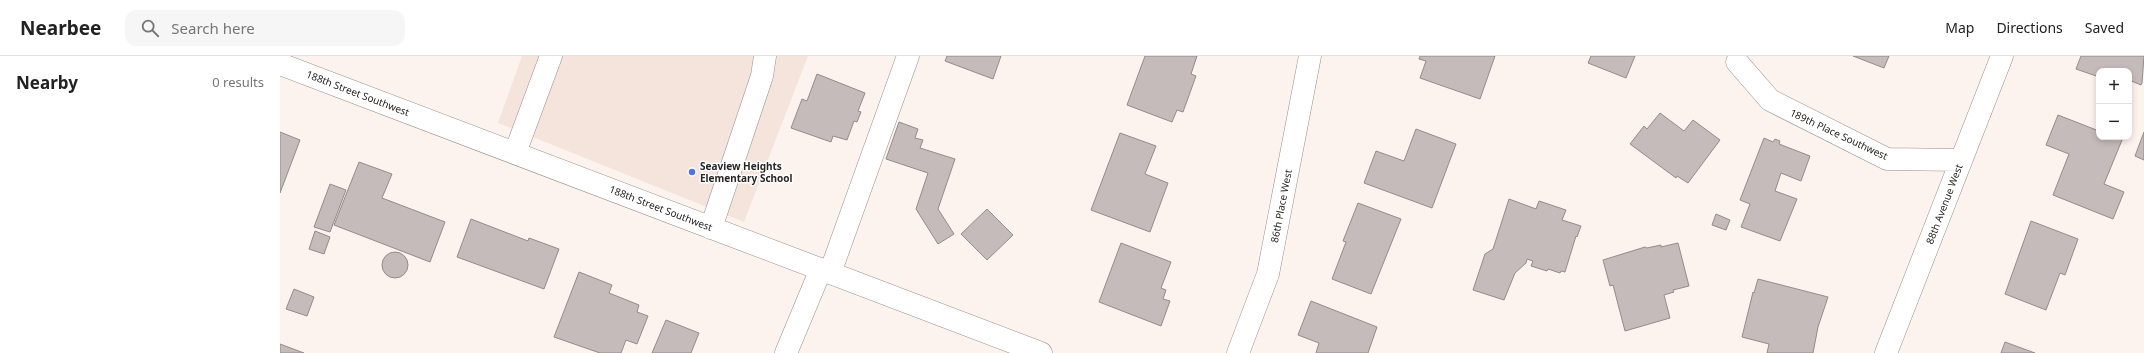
<!DOCTYPE html>
<meta charset="utf-8">
<style>
:root{--surface:#fff;--page:#f6f6f6;--text:#222;--muted:#767676;--line:#e0e0e0}
body{margin:0;font-family:"Noto Sans",sans-serif;background:var(--page);color:var(--text)}
.controls{position:absolute;right:12px;top:12px;display:grid;overflow:hidden;border-radius:8px;box-shadow:0 2px 6px #0003}
.controls button{width:36px;height:36px;display:grid;place-items:center;padding:0;border:0;border-bottom:1px solid var(--line);background:var(--surface);color:var(--text);font:20px sans-serif}
.list{margin:0;padding:0;list-style:none}
h2{display:flex;justify-content:space-between;align-items:center;height:52px;margin:0;padding:0 16px;font-size:17px}
h2 small{font-size:13px;font-weight:400;color:var(--muted)}
.icon{flex:none;width:22px;height:22px;fill:none;stroke:currentColor;stroke-width:2;stroke-linecap:round;stroke-linejoin:round}
.map{position:relative;flex:none;width:1864px;height:297px;overflow:hidden}
header{display:flex;align-items:center;gap:24px;box-sizing:border-box;height:56px;padding:0 20px;background:var(--surface);border-bottom:1px solid var(--line)}
header strong{font-size:19px}
nav{display:flex;gap:22px;margin-inline-start:auto;font-size:14px}
.search{width:280px;height:36px;background:var(--page);display:flex;align-items:center;gap:10px;box-sizing:border-box;padding:0 14px;border-radius:12px;color:var(--muted);font-size:15px}
main{display:flex}
aside{flex:1;background:var(--surface)}
.map>svg:first-child{display:block}
.built{fill:#f4e4dc}
.building{fill:#c4bbba;stroke:#948b8b}
.lines{fill:none;stroke-linecap:round;stroke-linejoin:round}
.minor-casing{stroke:#98908c;stroke-width:23}
.minor{stroke:#fff;stroke-width:22}
.poi-dot{fill:#5172e6;stroke:#fff;stroke-width:1.5}
.labels{text-anchor:middle;stroke-width:3;stroke-linejoin:round;paint-order:stroke}
.street-label{font-size:10px;fill:#282523;stroke:#fff}
.poi-label{font-size:10px;font-weight:bold;fill:#282523;stroke:#fff;text-anchor:start}
</style>
<header>
<strong>Nearbee</strong>
<div class="search"><svg class="icon" aria-label="search" viewBox="0 0 24 24"><circle cx="10" cy="10" r="6"/><path d="M15 15l6 6"/></svg>Search here</div>
<nav><a>Map</a><a>Directions</a><a>Saved</a></nav>
</header>
<main>
<aside>
<h2>Nearby<small>0 results</small></h2>
<ul class="list">
</ul>
</aside>
<div class="map">
<svg width="1864" height="297" viewBox="0 0 1864 297">
<rect width="100%" height="100%" fill="#fcf3ef"/>
<path class="built" d="M242,0H528L464,166L218,67Z"/>
<path class="building" d="M667,0H721L713,23L665,5Z
M865,0H917L911,18L916,20L903,56L897,54L892,66L847,49Z
M1140,0H1215L1200,43L1140,22L1146,5L1139,3Z
M1311,0H1355L1346,22L1308,7Z
M1573,0H1609L1604,12Z
M1801,0H1864L1862,27L1861,29L1849,24V15H1819V21L1796,13Z
M537,18L585,37L578,55L581,56L577,66L574,65L567,84L553,80L551,86L511,72L522,43L527,45Z
M1380,57L1404,75L1413,64L1440,84L1408,127L1397,120L1396,122L1350,88L1364,70L1367,73Z
M1778,59L1819,75V81H1835L1842,84L1824,128L1844,136L1833,163L1773,139L1789,98L1766,89Z
M619,66L638,73L635,82L643,84L640,92L675,103L658,153L674,178L658,188L636,153L648,117L606,103Z
M1136,73L1176,88L1152,152L1084,127L1096,95L1124,105Z
M0,76L20,84L0,137Z
M1864,76V104L1855,100Z
M840,77L876,90L865,118L888,127L870,176L811,154Z
M1484,82L1493,86L1495,83L1500,85L1499,88L1530,100L1521,125L1501,117L1495,135L1517,143L1500,185L1461,171L1470,148L1460,144Z
M79,106L112,118L102,142L165,166L150,206L54,169Z
M50,128L66,134L50,176L34,171Z
M1229,143L1256,153L1259,145L1286,154L1282,164L1301,170L1297,181L1296,180L1285,216L1281,215L1280,217L1268,213L1267,215L1251,210L1253,205L1247,203L1246,207L1235,217L1224,244L1193,234L1205,198L1213,193Z
M1078,147L1121,163L1091,238L1052,223L1066,186L1063,185Z
M707,153L733,179L707,204L681,178Z
M1436,158L1450,164L1446,174L1432,169Z
M191,163L248,185L249,182L279,193L264,233L177,201Z
M1751,165L1798,183L1785,219L1780,217L1766,254L1725,238Z
M35,175L50,181L44,198L29,193Z
M841,187L891,206L881,232L886,234L883,243L890,245L881,270L819,246Z
M1398,187L1409,230L1393,234L1394,236L1384,239L1390,262L1345,275L1333,229L1330,230L1323,204L1365,191L1367,192L1381,189V191Z
M102 209a13 13 0 1 1 26 0a13 13 0 1 1-26 0Z
M299,216L332,229L329,237L359,249L357,256L368,260L357,288L346,284L341,297H320L274,281Z
M1478,223L1548,241L1538,271L1533,297H1487L1489,288L1462,281L1473,236L1474,237Z
M14,233L34,241L27,260L6,253Z
M1031,245L1097,271L1088,297H1036L1039,287L1018,279Z
M386,264L419,277L411,297H372Z
M1725,286L1755,297H1721Z
M0,288L24,297H0Z"/>
<g class="lines">
<g class="minor-casing">
<path id="minor" d="M1457,6L1490,44L1607,103L1681,104
M0,8L761,297
M235,97L271,0
M431,172L482,20L485,0
M550,217L628,0
M506,297L541,213
M958,297L988,218L1030,0
M1606,297L1722,0"/>
</g>
<use href="#minor" class="minor"/>
</g>
<circle class="poi-dot" cx="412" cy="116" r="4"/>
<g class="labels">
<g class="street-label">
<text transform="translate(78 37) rotate(21)" y="4">188th Street Southwest</text>
<text transform="translate(1559 78) rotate(25)" y="4">189th Place Southwest</text>
<text transform="translate(1664 148) rotate(-69)" y="4">88th Avenue West</text>
<text transform="translate(1001 150) rotate(-79)" y="4">86th Place West</text>
<text transform="translate(381 152) rotate(21)" y="4">188th Street Southwest</text>
</g>
<g class="poi-label">
<text x="420" y="114">Seaview Heights<tspan x="420" dy="12">Elementary School</tspan></text>
</g>
</g>
</svg>
<div class="controls">
<button>+</button>
<button>−</button>
</div>
</div>
</main>
